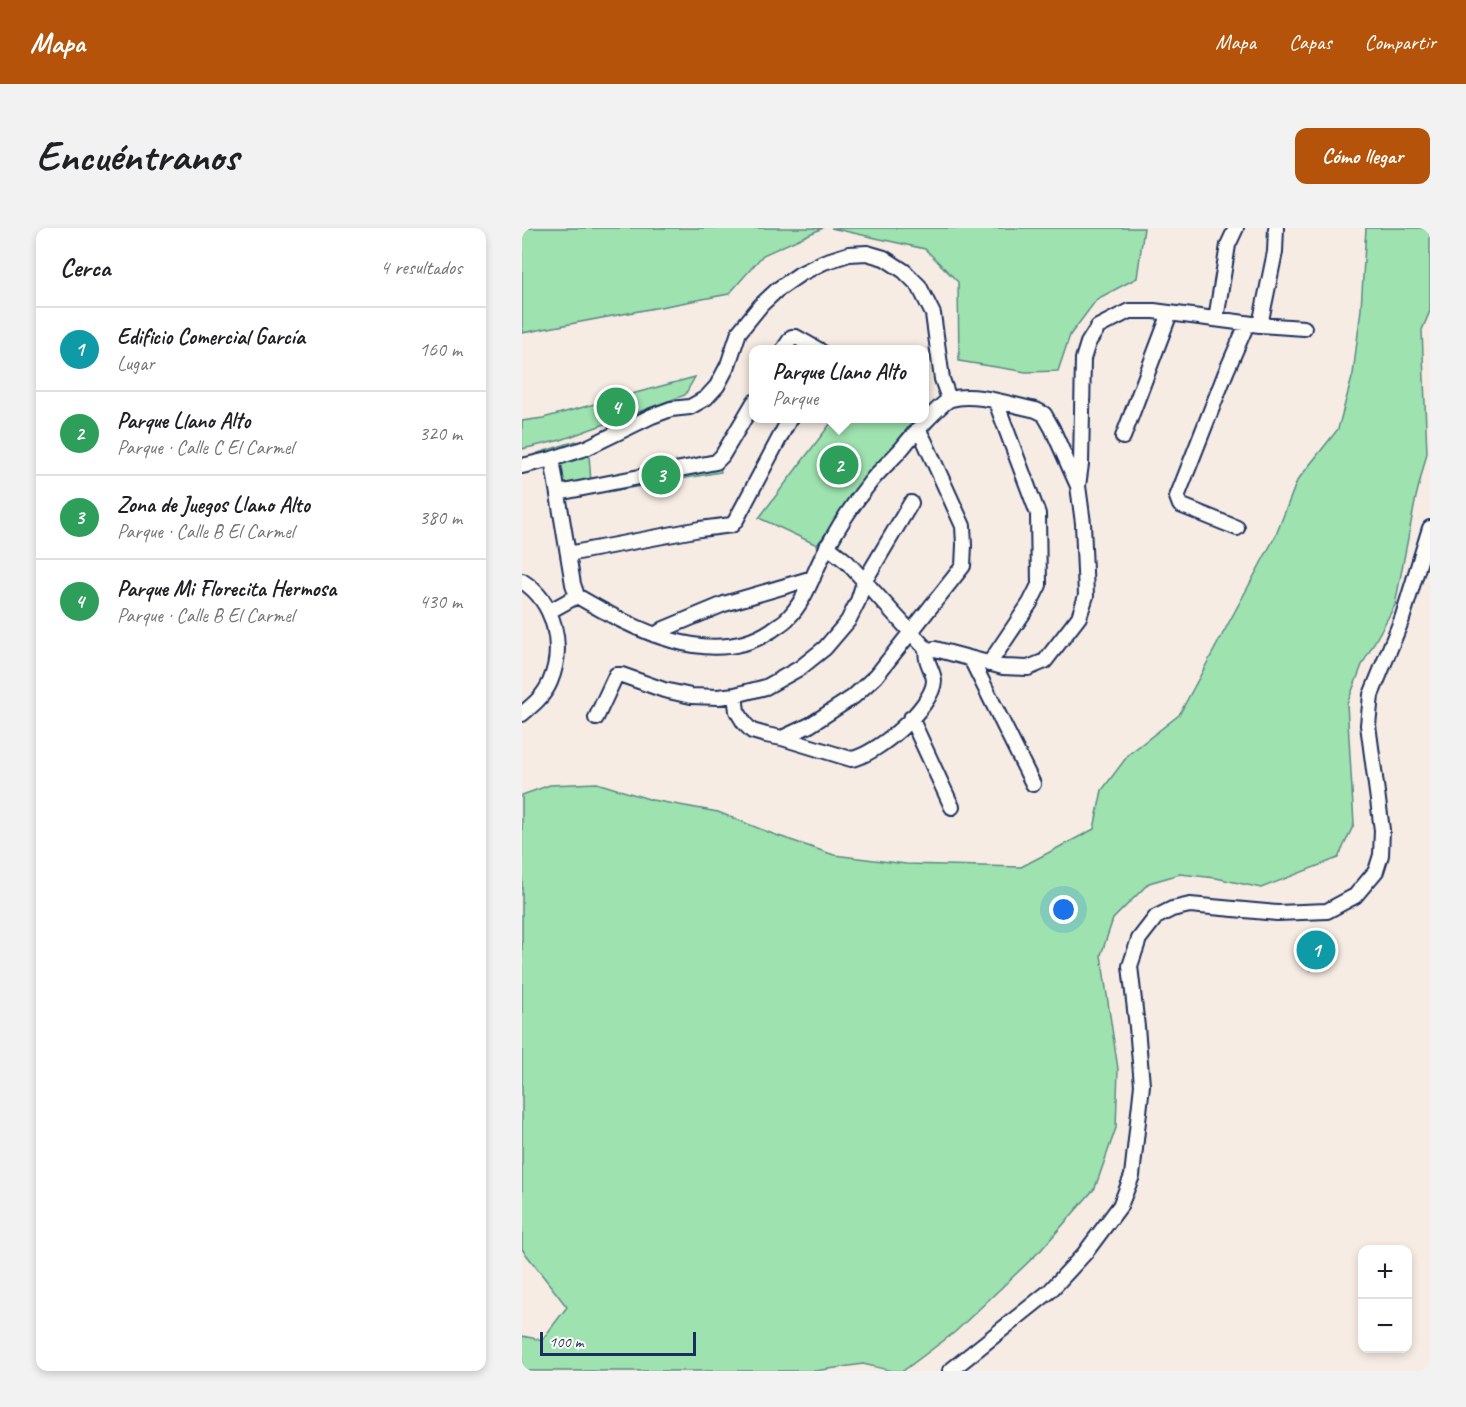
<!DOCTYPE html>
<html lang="es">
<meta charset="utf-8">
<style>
:root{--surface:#fff;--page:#f2f2f2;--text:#202124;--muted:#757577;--line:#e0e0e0;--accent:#b45309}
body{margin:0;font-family:Caveat,sans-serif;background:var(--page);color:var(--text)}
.controls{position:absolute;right:18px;bottom:18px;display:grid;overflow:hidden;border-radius:12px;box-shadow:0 3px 9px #0003}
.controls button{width:54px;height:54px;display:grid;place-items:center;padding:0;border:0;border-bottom:2px solid var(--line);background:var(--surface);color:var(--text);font:30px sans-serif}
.scale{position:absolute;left:18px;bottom:15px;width:156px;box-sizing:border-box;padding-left:6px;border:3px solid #1b2f5e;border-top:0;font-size:16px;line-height:21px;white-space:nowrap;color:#1b2f5e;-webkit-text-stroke:4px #fdfcf7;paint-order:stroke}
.you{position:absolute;left:542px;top:682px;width:21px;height:21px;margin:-15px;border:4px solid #fff;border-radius:50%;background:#1a73e8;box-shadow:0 0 0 9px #1a73e833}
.badge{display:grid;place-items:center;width:39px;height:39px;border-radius:50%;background:var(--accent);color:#fff;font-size:20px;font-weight:700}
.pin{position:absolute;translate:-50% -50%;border:3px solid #fff;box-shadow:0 2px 6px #0006}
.popup{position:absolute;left:227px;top:117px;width:180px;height:78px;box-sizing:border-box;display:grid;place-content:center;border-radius:12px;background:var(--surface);filter:drop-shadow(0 2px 4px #0005);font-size:20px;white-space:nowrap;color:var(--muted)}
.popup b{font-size:22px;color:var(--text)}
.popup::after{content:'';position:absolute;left:50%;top:100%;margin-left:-12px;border:12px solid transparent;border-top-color:var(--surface)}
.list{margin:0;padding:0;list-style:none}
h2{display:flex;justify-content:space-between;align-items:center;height:78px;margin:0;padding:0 24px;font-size:26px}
h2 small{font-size:20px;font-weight:400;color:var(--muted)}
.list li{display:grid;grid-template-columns:39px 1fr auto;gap:18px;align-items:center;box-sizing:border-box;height:84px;padding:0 24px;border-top:2px solid var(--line)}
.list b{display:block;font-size:22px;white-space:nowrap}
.list p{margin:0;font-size:20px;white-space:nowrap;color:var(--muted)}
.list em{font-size:20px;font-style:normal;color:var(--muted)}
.map{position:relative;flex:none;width:908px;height:1143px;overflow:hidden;border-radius:12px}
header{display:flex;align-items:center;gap:36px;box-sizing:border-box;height:84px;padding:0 30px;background:var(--accent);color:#fff}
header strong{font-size:28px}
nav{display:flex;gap:33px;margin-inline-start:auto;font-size:21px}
.intro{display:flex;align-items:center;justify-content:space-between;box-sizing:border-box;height:144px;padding:0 36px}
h1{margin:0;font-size:42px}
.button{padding:15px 27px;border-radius:12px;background:var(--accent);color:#fff;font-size:21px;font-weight:700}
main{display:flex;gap:36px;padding:0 36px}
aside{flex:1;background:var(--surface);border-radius:12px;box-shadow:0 3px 9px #0003}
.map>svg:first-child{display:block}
.green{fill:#9de2af;stroke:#5c8886;stroke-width:1.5}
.building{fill:#dfad91;stroke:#1b2f5e;stroke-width:1.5}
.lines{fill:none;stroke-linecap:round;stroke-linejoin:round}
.minor-casing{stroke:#1b2f5e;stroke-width:18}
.minor{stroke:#fdfcf7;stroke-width:14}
</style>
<header>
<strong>Mapa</strong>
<nav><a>Mapa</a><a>Capas</a><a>Compartir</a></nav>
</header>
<div class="intro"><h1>Encuéntranos</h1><a class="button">Cómo llegar</a></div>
<main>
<aside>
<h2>Cerca<small>4 resultados</small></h2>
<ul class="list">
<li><span class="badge" style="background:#0f9aa8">1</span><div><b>Edificio Comercial García</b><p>Lugar</p></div><em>160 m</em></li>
<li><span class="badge" style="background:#2e9e5b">2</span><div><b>Parque Llano Alto</b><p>Parque · Calle C El Carmel</p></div><em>320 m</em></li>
<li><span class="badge" style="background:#2e9e5b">3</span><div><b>Zona de Juegos Llano Alto</b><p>Parque · Calle B El Carmel</p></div><em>380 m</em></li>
<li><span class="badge" style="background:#2e9e5b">4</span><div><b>Parque Mi Florecita Hermosa</b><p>Parque · Calle B El Carmel</p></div><em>430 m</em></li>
</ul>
</aside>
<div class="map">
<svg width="908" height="1143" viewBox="0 0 908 1143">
<rect width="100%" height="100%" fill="#f7ece3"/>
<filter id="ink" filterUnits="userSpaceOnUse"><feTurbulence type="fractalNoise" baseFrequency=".0167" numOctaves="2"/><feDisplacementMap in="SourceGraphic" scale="12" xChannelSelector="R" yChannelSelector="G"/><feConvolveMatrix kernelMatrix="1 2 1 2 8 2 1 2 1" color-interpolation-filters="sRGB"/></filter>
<g filter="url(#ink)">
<path class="green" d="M0,0H301L241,27L207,66L0,105Z
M309,0H622L615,50L575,71L548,107L536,143L504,144L437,133L436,54L403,21Z
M844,0H908V83L900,102L905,225L894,269L873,377L840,437L825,476L832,596L816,630L739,660L694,650L658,646L627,655L591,691L579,727L596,841L594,900L573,960L519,1022L433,1104L381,1143H371L341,1136L293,1143H0V1108L20,1112L45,1079L0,1021V567L28,557L75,555L130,572L196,584L251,606L312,627L384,636L499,639L572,601L580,562L607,526L657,487L754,307L775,253L816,201L831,146L839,81Z
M173,149L163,167L39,212L0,221V193L21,190Z
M312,191H393L295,317L237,290Z
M54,213L67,227L69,255L34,264L16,225Z
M197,228L199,244L86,264L82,250Z"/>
<path class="building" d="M800,702L812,732L788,742L775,713Z"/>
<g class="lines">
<g class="minor-casing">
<path id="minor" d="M694,91L706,17L714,0
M738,97L753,24L754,0
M261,122L270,109H274L297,122
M601,209L648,85
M30,231L51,356L55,368C110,400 189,443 250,402C255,398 261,395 265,391C286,370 292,341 307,316C319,294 334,272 350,252C359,241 371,231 381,219C388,210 420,174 429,171C453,164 489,177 514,182L522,186L530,200L556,258L561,295L564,368L557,389L523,433L506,440L481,439L413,421L405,422L325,334L305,318
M0,238L30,231L64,220L130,188L149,181L168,179L184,170L195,158L206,137L217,104L239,77L255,62L278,46L302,34L327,26L345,25L362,30L382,43L397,58L411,86L420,151L427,171
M556,258L559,236L561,131L566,115L576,99L607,83H632L738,97L782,100
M36,265L194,234L200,228L232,174
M715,300L658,277L655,269L704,144L725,96
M46,326L178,301L210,297L214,292L268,190
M0,353C33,374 43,419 28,454C22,468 11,477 0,486
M28,383L55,368
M133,407L142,401L202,376L291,350
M449,431L511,556
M467,436L508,375L517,357L516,286L474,174
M213,467L215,483L223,496L230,503L244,507L260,510L288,497L331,469L354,448L441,338L442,317L441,298L402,212L396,201
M74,490L94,447H100L142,462L169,468L196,469L213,467L244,459L278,440L303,420L326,393L336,373L342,354L389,275
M389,490L430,579
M260,510L329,531C353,528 411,479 412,453C412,443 402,433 405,422
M428,1143L528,1063L563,1025L598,978L610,948L620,857L615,799L608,738L617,711L634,689L650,681L668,677L755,685L805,683L833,668L854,643L859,627L860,602L846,497L849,467L880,391L908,300"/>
</g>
<use href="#minor" class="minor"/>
</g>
</g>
</svg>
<div class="controls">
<button>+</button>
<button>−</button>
</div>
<div class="scale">100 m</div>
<div class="you"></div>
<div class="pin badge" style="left:794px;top:722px;background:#0f9aa8">1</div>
<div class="pin badge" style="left:317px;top:237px;background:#2e9e5b">2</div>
<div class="popup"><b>Parque Llano Alto</b>Parque</div>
<div class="pin badge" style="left:139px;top:247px;background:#2e9e5b">3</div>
<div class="pin badge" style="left:94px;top:179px;background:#2e9e5b">4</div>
</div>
</main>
